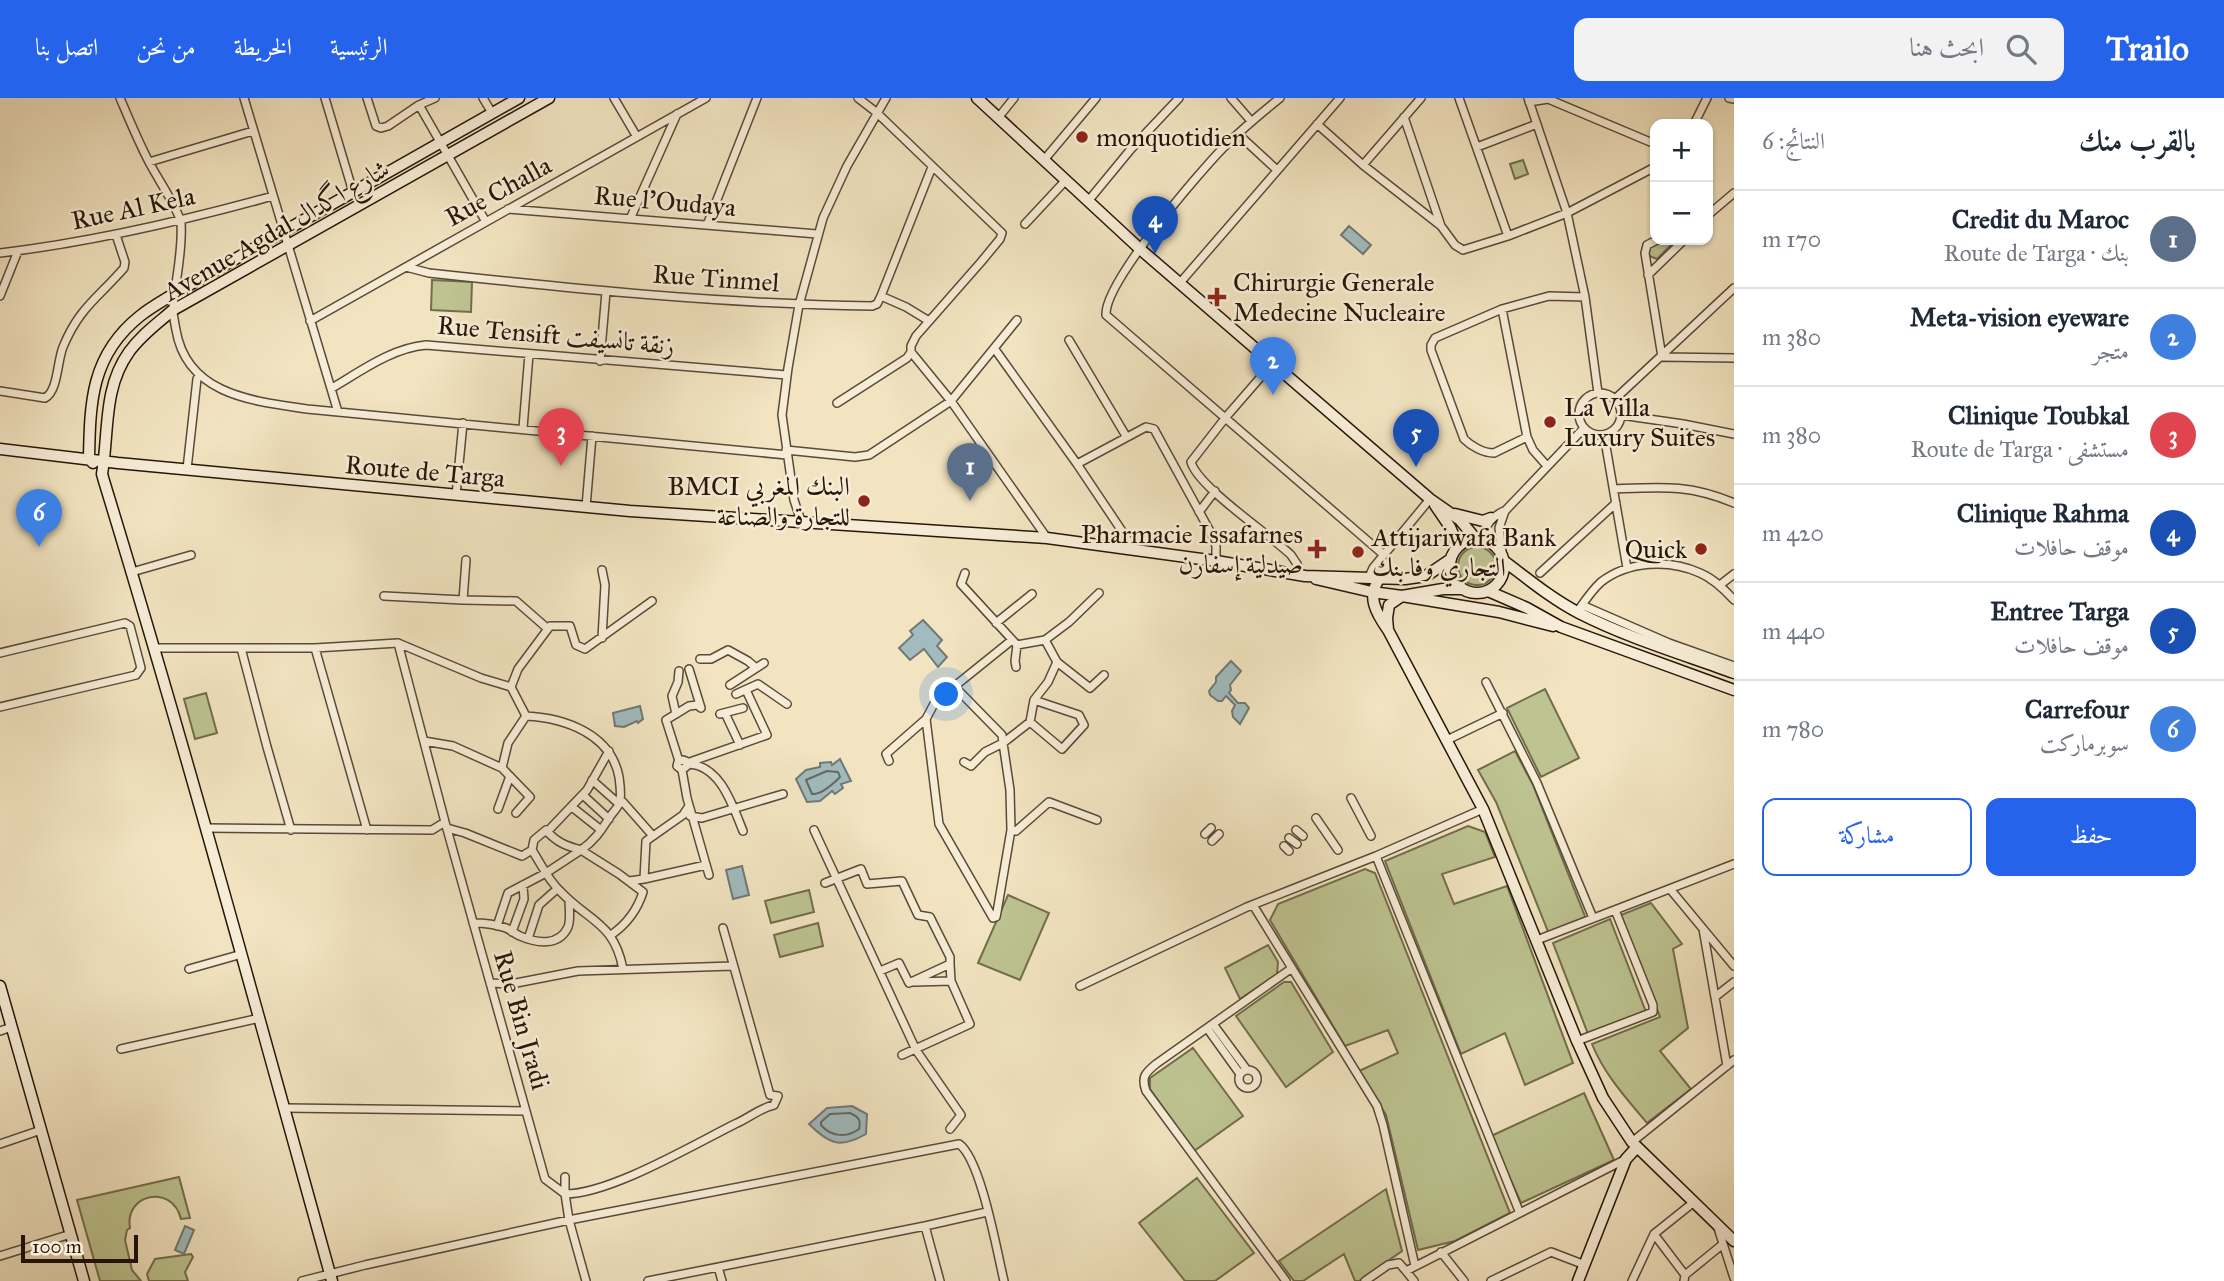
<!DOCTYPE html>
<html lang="ar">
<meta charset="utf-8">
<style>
:root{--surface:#fff;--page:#f2f2f3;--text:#1f2937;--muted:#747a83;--line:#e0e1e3;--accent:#2563eb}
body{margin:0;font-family:"IM FELL Great Primer",Amiri,serif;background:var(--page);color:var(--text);direction:rtl}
.controls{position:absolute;right:21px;top:21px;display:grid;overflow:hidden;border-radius:14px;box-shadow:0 2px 5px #0004}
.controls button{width:63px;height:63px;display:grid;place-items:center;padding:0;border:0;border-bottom:2px solid var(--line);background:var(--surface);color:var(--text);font:35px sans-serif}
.scale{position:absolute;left:21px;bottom:18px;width:117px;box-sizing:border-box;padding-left:7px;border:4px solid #271607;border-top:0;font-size:19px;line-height:24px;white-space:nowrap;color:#271607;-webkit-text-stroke:5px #f7edd7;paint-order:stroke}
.you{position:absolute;left:947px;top:597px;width:24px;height:24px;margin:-18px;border:5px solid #fff;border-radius:50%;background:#1a73e8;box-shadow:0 0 0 10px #1a73e833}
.badge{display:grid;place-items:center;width:46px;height:46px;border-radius:50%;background:var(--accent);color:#fff;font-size:23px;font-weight:700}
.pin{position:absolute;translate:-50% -58px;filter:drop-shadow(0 2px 4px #0008)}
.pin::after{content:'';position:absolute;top:37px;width:24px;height:21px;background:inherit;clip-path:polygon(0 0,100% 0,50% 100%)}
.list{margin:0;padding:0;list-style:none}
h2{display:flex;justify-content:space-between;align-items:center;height:91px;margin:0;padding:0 28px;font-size:30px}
h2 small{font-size:23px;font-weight:400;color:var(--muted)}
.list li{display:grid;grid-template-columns:46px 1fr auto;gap:21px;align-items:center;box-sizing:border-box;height:98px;padding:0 28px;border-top:2px solid var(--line)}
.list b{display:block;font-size:26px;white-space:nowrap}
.list p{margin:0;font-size:23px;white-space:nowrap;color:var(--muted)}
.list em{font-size:23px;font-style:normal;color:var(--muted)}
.actions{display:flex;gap:14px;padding:21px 28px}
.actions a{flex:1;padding:16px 0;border:2px solid var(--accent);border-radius:14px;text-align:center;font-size:24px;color:var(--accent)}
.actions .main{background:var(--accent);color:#fff}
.icon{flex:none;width:38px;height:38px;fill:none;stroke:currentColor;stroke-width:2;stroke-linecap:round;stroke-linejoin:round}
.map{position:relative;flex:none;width:1734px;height:1183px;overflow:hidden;direction:ltr}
header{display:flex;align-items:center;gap:42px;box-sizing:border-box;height:98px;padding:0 35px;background:var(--accent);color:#fff}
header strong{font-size:33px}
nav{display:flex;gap:38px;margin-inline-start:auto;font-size:24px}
.search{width:490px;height:63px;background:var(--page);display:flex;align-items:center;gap:18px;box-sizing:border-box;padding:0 24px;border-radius:14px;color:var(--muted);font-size:26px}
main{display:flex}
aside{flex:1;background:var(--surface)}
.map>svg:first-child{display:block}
.green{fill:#bdc491;stroke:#726d4c;stroke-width:2}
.water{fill:#a1bbbe;stroke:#707975;stroke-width:2}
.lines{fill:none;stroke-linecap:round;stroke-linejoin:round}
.shore{stroke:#646862;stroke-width:2}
.street-casing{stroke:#5a4a36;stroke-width:10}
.secondary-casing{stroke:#271607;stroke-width:13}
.street{stroke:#f7edd7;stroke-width:7}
.secondary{stroke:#f7edd7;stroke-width:10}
.poi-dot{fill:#8f2418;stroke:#f7edd7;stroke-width:2.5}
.labels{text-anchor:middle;stroke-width:5;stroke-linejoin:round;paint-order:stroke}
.poi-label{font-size:26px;fill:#271607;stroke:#f7edd7;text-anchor:start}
.street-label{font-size:26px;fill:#271607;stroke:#f7edd7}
</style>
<header>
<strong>Trailo</strong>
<div class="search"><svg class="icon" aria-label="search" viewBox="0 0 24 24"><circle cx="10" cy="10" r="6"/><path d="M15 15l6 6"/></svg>ابحث هنا</div>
<nav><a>الرئيسية</a><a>الخريطة</a><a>من نحن</a><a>اتصل بنا</a></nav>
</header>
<main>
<aside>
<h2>بالقرب منك<small>النتائج: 6</small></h2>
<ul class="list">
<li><span class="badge" style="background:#5c6f8a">1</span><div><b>Credit du Maroc</b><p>بنك · Route de Targa</p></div><em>170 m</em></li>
<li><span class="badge" style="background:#3f7fe0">2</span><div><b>Meta-vision eyeware</b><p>متجر</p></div><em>380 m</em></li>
<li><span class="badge" style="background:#e0444e">3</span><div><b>Clinique Toubkal</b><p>مستشفى · Route de Targa</p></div><em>380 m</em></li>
<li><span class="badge" style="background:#1a4fb4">4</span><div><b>Clinique Rahma</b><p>موقف حافلات</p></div><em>420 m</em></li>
<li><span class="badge" style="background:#1a4fb4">5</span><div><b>Entree Targa</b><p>موقف حافلات</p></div><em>440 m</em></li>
<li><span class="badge" style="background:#3f7fe0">6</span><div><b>Carrefour</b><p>سوبرماركت</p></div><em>780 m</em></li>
</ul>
<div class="actions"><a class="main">حفظ</a><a>مشاركة</a></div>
</aside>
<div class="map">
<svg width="1734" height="1183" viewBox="0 0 1734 1183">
<rect width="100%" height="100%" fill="#f2e4c1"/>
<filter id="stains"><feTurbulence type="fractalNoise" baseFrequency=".00286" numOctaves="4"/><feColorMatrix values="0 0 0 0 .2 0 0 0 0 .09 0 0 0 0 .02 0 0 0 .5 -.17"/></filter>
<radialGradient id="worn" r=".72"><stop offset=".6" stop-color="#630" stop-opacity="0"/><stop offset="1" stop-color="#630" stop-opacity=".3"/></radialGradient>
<path class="green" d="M1523,62L1528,76L1515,81L1510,66Z
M1660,142H1676L1657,161L1647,157L1648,148Z
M432,182L472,184L471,214L431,212Z
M1458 468a19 19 0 1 1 38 0a19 19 0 1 1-38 0Z
M1545,591L1579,660L1541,679L1507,610Z
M206,595L217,635L195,641L184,601Z
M1515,653L1533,687L1586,821L1549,836L1496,704L1478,672Z
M1468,728L1485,734L1495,759L1442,776L1454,806L1507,788L1573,965L1525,987L1505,935L1461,956L1385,763Z
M1365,771L1375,775L1510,1115L1455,1143L1418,1152L1386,1017L1359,973L1398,955L1388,932L1345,948L1270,822L1278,806Z
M809,792L814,814L771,825L765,803Z
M1008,797L1049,815L1020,882L978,865Z
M1651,805L1682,846L1673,851L1688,930L1660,953L1691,991L1647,1025C1626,1000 1604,976 1592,946L1660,919L1621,817Z
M1610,821L1646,914L1588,936L1553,845Z
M818,825L823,848L780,859L774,837Z
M1268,847L1278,864L1277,876L1240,901L1225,870Z
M1284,884H1291L1333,954L1286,989L1236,918Z
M1193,950L1243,1018L1194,1053L1150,991V980Z
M1584,995L1614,1062L1521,1105L1491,1038Z
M179,1079L190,1120L181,1121C172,1085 124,1096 130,1130L127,1132L125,1142L132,1172L141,1183H100L77,1102Z
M1197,1080L1254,1155L1215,1183H1185L1139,1125Z
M1386,1091L1402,1153L1359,1183H1355L1344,1156L1303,1183H1294L1279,1163Z
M191,1156L193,1159L185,1174L188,1183H149L147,1176L155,1161Z"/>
<path class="water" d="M1349,128L1371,147L1363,156L1341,137Z
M923,522L942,542L937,548L947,559L938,569L924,551L910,562L899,550L913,537L910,533Z
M1231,563L1241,573L1230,587L1231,592L1229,595L1238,605H1245L1249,610L1240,626L1233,619L1232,613L1235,607L1226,598L1222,603H1218L1210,597L1209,593L1216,584V579Z
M640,608L643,621L638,625L637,623L624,629L615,628L613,615Z
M840,661L851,683L841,686L843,690L835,696L832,693L820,703L807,704L796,681L806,672L820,669V665L831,664L832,667Z
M742,768L749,797L733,801L726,772Z
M852,1008L867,1016L866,1036C840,1051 829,1046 809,1026L827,1010Z
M185,1128L194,1132L184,1156L175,1152Z"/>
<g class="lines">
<path class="shore" d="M827,673L838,674L840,679C834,685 821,697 812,696L806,682Z
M850,1015C859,1019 861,1022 859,1031C847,1040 831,1039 821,1027V1024L830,1016Z"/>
<g class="street-casing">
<path id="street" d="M120,0C129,21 138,43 149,64C156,78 179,112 181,125C183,154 175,183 173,211C173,218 175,226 176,232C187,297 253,303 307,311L787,357
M244,0L338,314
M325,0L353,94
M367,0L376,28L381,30L388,28L419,7L435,0
M483,0L492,15
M614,0L637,39
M858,0L876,14L1002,135L1000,141L981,164L916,238L911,248V254L951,303L1047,440
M1231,0L1251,23
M1280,0C1260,16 1241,32 1223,50C1198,76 1104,185 1106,217L1384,457
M1459,0L1508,138
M1528,0L1567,115L1585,199L1598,295
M1729,0L1734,1
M1529,4L1548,1L1655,46
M419,7L486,124
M1404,19L1441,128
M998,20L1014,0
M1317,26L1363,67L1441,128L1455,147L1463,152L1508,138L1567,115L1655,69
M1694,26L1707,0
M1238,36L1277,72
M1477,49L1537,26
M1044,62L1096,0
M149,64L253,33
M1363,67L1421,0
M1089,102L1131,51L1179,0
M508,111L817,136
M1708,117L1734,95
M630,121L677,16
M1025,126L1066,82
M707,127L757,0
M1657,142L1647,147L1645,155L1662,259L1734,260
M0,155C93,144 183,123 273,98
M406,169L429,175C576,191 724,206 872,208L877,206L881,198L932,69
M1648,177L1684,142
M1179,186L1340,0
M0,198L18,153
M881,198L906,209L929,223
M1502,211L1527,339L1533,352L1547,368
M310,223L706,0
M1069,242L1126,338
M994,250L1077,366L1134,451
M600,263L606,194
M1272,266L1226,319L1191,364C1198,389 1269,436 1291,457L1297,466L1300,477
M332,290C361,273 392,250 426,247L787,277
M0,293L45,300C58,293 57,264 63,249C79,210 98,200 124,170L125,164L116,137
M1579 316a21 21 0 1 1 42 0a21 21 0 1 1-42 0Z
M1615,301L1734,190
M837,305L907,260L911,254
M1621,317L1683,326L1734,336
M523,330L529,256
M1604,337L1627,470
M1527,339L1494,355C1483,355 1471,348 1464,341L1431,252V247L1435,240L1502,211L1549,198L1585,199
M786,352L855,359L869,357L951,303L1017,222
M1077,366L1146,329L1154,331L1212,437L1216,448V463
M187,371L197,281
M1614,391C1660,389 1690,386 1734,405
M456,397L463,325
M586,409L592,338
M1199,414L1215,393
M801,423L794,402L782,317L788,270L799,207L823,120L847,68L886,0
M1482,440C1486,427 1491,419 1504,413
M1502,454L1499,430L1505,413L1584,330
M132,474L191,457
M965,475L961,486L1017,547L1015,563L1016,569
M1540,475L1616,405
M1369,479L1373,470L1430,401
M1720,487L1734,476
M384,498L463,502L466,462
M463,502L516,503L548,531
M1582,507L1669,545L1734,568
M1577,514C1584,504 1592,492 1601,484C1628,463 1669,461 1700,475C1714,481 1724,491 1734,502
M996,525L1032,496
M602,540L605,487L602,472
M1045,542L1057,564L1048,584L1034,602L1030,624L1003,645L1010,692L1011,732L1016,733L1049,704L1097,722
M398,545L481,580L511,589
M1017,547L1045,542L1069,524L1099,495
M155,550H315L398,545L445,724L432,732L206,730
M241,550L267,649L291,732
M315,550L367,732
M0,555L125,525L130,528L141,570L136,577L0,609
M700,561H711L728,552L748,563L756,570
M1057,564L1090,590L1104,577
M1486,584L1537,685L1593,820
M730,587L764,565
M955,589L1002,637L1003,645L985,654L971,668L964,664
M736,596L758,586L787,606
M725,615L740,647
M676,616L672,598L678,584L679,573
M720,616L743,610
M926,621L939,726L993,820L996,819L997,814L1011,732
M1030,624L1062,651L1084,627L1079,617L1034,602
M1447,642L1503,615
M424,643L453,648L502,670
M679,663L666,622L689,608L697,607L701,610L689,571
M889,663L886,656L926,621L935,604L1012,542
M687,665L767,637L746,592
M688,666C721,667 733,709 743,733
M682,672L687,668L686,663L683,662L678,664L677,668L682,672L687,700L709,777
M592,682L619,706L623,704L653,738
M583,697L609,721
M1351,700L1371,738
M572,709L601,732
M498,711L510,678
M516,715L530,699L502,670L508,645L526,618
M690,718L702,720L783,696
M1316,720L1338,752
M445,724L545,1081L565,1096L569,1122L586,1183
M447,730L465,735L522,758L532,752
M814,732L916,952L961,1017L950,1031
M1296,732L1303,738
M547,734L587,692L609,653
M1205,736L1211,730
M1289,740L1297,746
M1212,743L1219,736
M1284,748L1289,753
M1376,758L1519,1113
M644,781L706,767
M629,783L644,781L646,743L683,717L689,708
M825,785L861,771L867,786L902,783L918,817L930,819L950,859V866
M1670,791L1734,868
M1253,807L1377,1008L1383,1027L1415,1168
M473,825C484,825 495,826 506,830C511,832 515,836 520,838C536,845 559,849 568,829C571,821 569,810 569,802
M497,828L508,795L546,775L581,752L619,776L643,794C637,813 627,826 611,837
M1703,831L1727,968
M512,834L524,801L523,787
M528,841L539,807L557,791
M1537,842L1734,766
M189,871L242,856
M623,871C614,824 589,824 560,793C548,782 541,766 532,752L534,742L546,732C556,744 566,748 581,752C594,743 601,733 609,720C612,715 617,711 619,706C622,699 620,687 619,679C611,636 565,620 526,618L511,589L518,571L550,528H570L576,547L585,551L652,503
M880,873L899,865L909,885L950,866L951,883L970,926L902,957
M914,884L951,883
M490,885L511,886L578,873L733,868
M1080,888L1247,809L1376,758L1483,711
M1715,899L1734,884
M1213,926L1247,972
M1207,930L1240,976
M0,933L12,929
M1577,943L1653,914V907L1615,812
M121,951L260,920
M1239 981a9 9 0 1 1 18 0a9 9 0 1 1-18 0Z
M285,1010L526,1013
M1632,1044L1734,962
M0,1046L41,1032
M565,1079V1096C610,1096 693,1047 735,1026C749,1020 760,1010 774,1007L778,998L770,997L723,830
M925,1128L940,1183
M1718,1130L1734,1180
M1654,1136L1685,1177
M1441,1154L1464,1183
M0,1158L71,1136
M718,1169L722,1183
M1406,1173L1414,1183
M302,1183L365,1167L569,1122L959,1046C981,1061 997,1154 1004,1183
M648,1183L925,1128L987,1114
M1286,1183L1146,993C1141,979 1145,975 1156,966L1292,870
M1365,1183L1388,1167L1399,1165L1406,1173L1626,1061
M1491,1183L1551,1154L1585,1167
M1632,1183L1654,1136L1694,1104
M1684,1183L1685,1177L1723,1146"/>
</g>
<g class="secondary-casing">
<path id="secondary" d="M977,0L1140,151L1430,401L1460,422L1475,440
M0,351L118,365L630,413L1047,440L1216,463L1305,478L1405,481L1426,478L1451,461
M93,365L89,361C90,304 91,257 140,218C151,209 164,202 177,194L519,0
M1435,407L1450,429L1458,448
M1455,416L1483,423L1491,420
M1450 468a27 27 0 1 1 54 0a27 27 0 1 1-54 0Z
M1504,463C1528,481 1552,501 1579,515C1628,540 1682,556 1734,575
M1380,480C1366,498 1376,515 1388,532L1483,711L1577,943L1603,1000L1632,1044L1734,1143
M1316,481L1372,494L1402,498L1443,491H1462
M1488,493L1527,510L1561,529L1734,592
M1388,532L1387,520L1389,507L1402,498L1499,514L1553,528
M0,888L84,1183
M332,1183C258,916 185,648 104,383L102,376C109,334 103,290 129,254C141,237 158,225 173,212L549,0
M1578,1183L1626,1061L1637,1049"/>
</g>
<use href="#street" class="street"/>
<use href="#secondary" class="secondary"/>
</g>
<g class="poi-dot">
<circle cx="1082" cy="39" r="7"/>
<path d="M1213.5 188.5h7v7h7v7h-7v7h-7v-7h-7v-7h7z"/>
<circle cx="1550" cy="324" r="7"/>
<circle cx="864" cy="403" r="7"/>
<path d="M1313.5 440.5h7v7h7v7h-7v7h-7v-7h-7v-7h7z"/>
<circle cx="1701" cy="451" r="7"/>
<circle cx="1358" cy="454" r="7"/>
</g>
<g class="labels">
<g class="poi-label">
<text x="1096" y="48">monquotidien</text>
<text x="1233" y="193">Chirurgie Generale<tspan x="1233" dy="30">Medecine Nucleaire</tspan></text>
<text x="1564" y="318">La Villa<tspan x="1564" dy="30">Luxury Suites</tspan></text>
<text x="850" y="397" text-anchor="end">BMCI البنك المغربي<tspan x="850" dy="30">للتجارة والصناعة</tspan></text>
<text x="1303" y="445" text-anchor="end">Pharmacie Issafarnes<tspan x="1303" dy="30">صيدلية إسفارن</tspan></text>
<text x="1372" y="448">Attijariwafa Bank<tspan x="1372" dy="30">التجاري وفا بنك</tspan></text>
<text x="1687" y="460" text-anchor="end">Quick</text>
</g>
<g class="street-label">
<text transform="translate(498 93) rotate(-29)" y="9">Rue Challa</text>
<text transform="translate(665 103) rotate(5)" y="9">Rue l'Oudaya</text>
<text transform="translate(133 110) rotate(-12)" y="9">Rue Al Kela</text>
<text transform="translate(276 132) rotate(-30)" y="9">Avenue Agdal شارع اگدال</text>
<text transform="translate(716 180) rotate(4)" y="9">Rue Tinmel</text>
<text transform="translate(556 237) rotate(5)" y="9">Rue Tensift زنقة تانسيفت</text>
<text transform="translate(425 373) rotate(5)" y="9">Route de Targa</text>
<text transform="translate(522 922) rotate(74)" y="9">Rue Bin Jradi</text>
</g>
</g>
<rect width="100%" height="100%" filter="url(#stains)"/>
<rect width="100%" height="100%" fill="url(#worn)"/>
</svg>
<div class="controls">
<button>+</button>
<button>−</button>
</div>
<div class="scale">100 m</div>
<div class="you"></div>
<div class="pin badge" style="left:970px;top:403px;background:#5c6f8a">1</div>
<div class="pin badge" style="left:1273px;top:297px;background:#3f7fe0">2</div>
<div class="pin badge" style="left:561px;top:368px;background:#e0444e">3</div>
<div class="pin badge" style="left:1155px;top:156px;background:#1a4fb4">4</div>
<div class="pin badge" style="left:1416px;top:369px;background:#1a4fb4">5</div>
<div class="pin badge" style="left:39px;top:449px;background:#3f7fe0">6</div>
</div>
</main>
